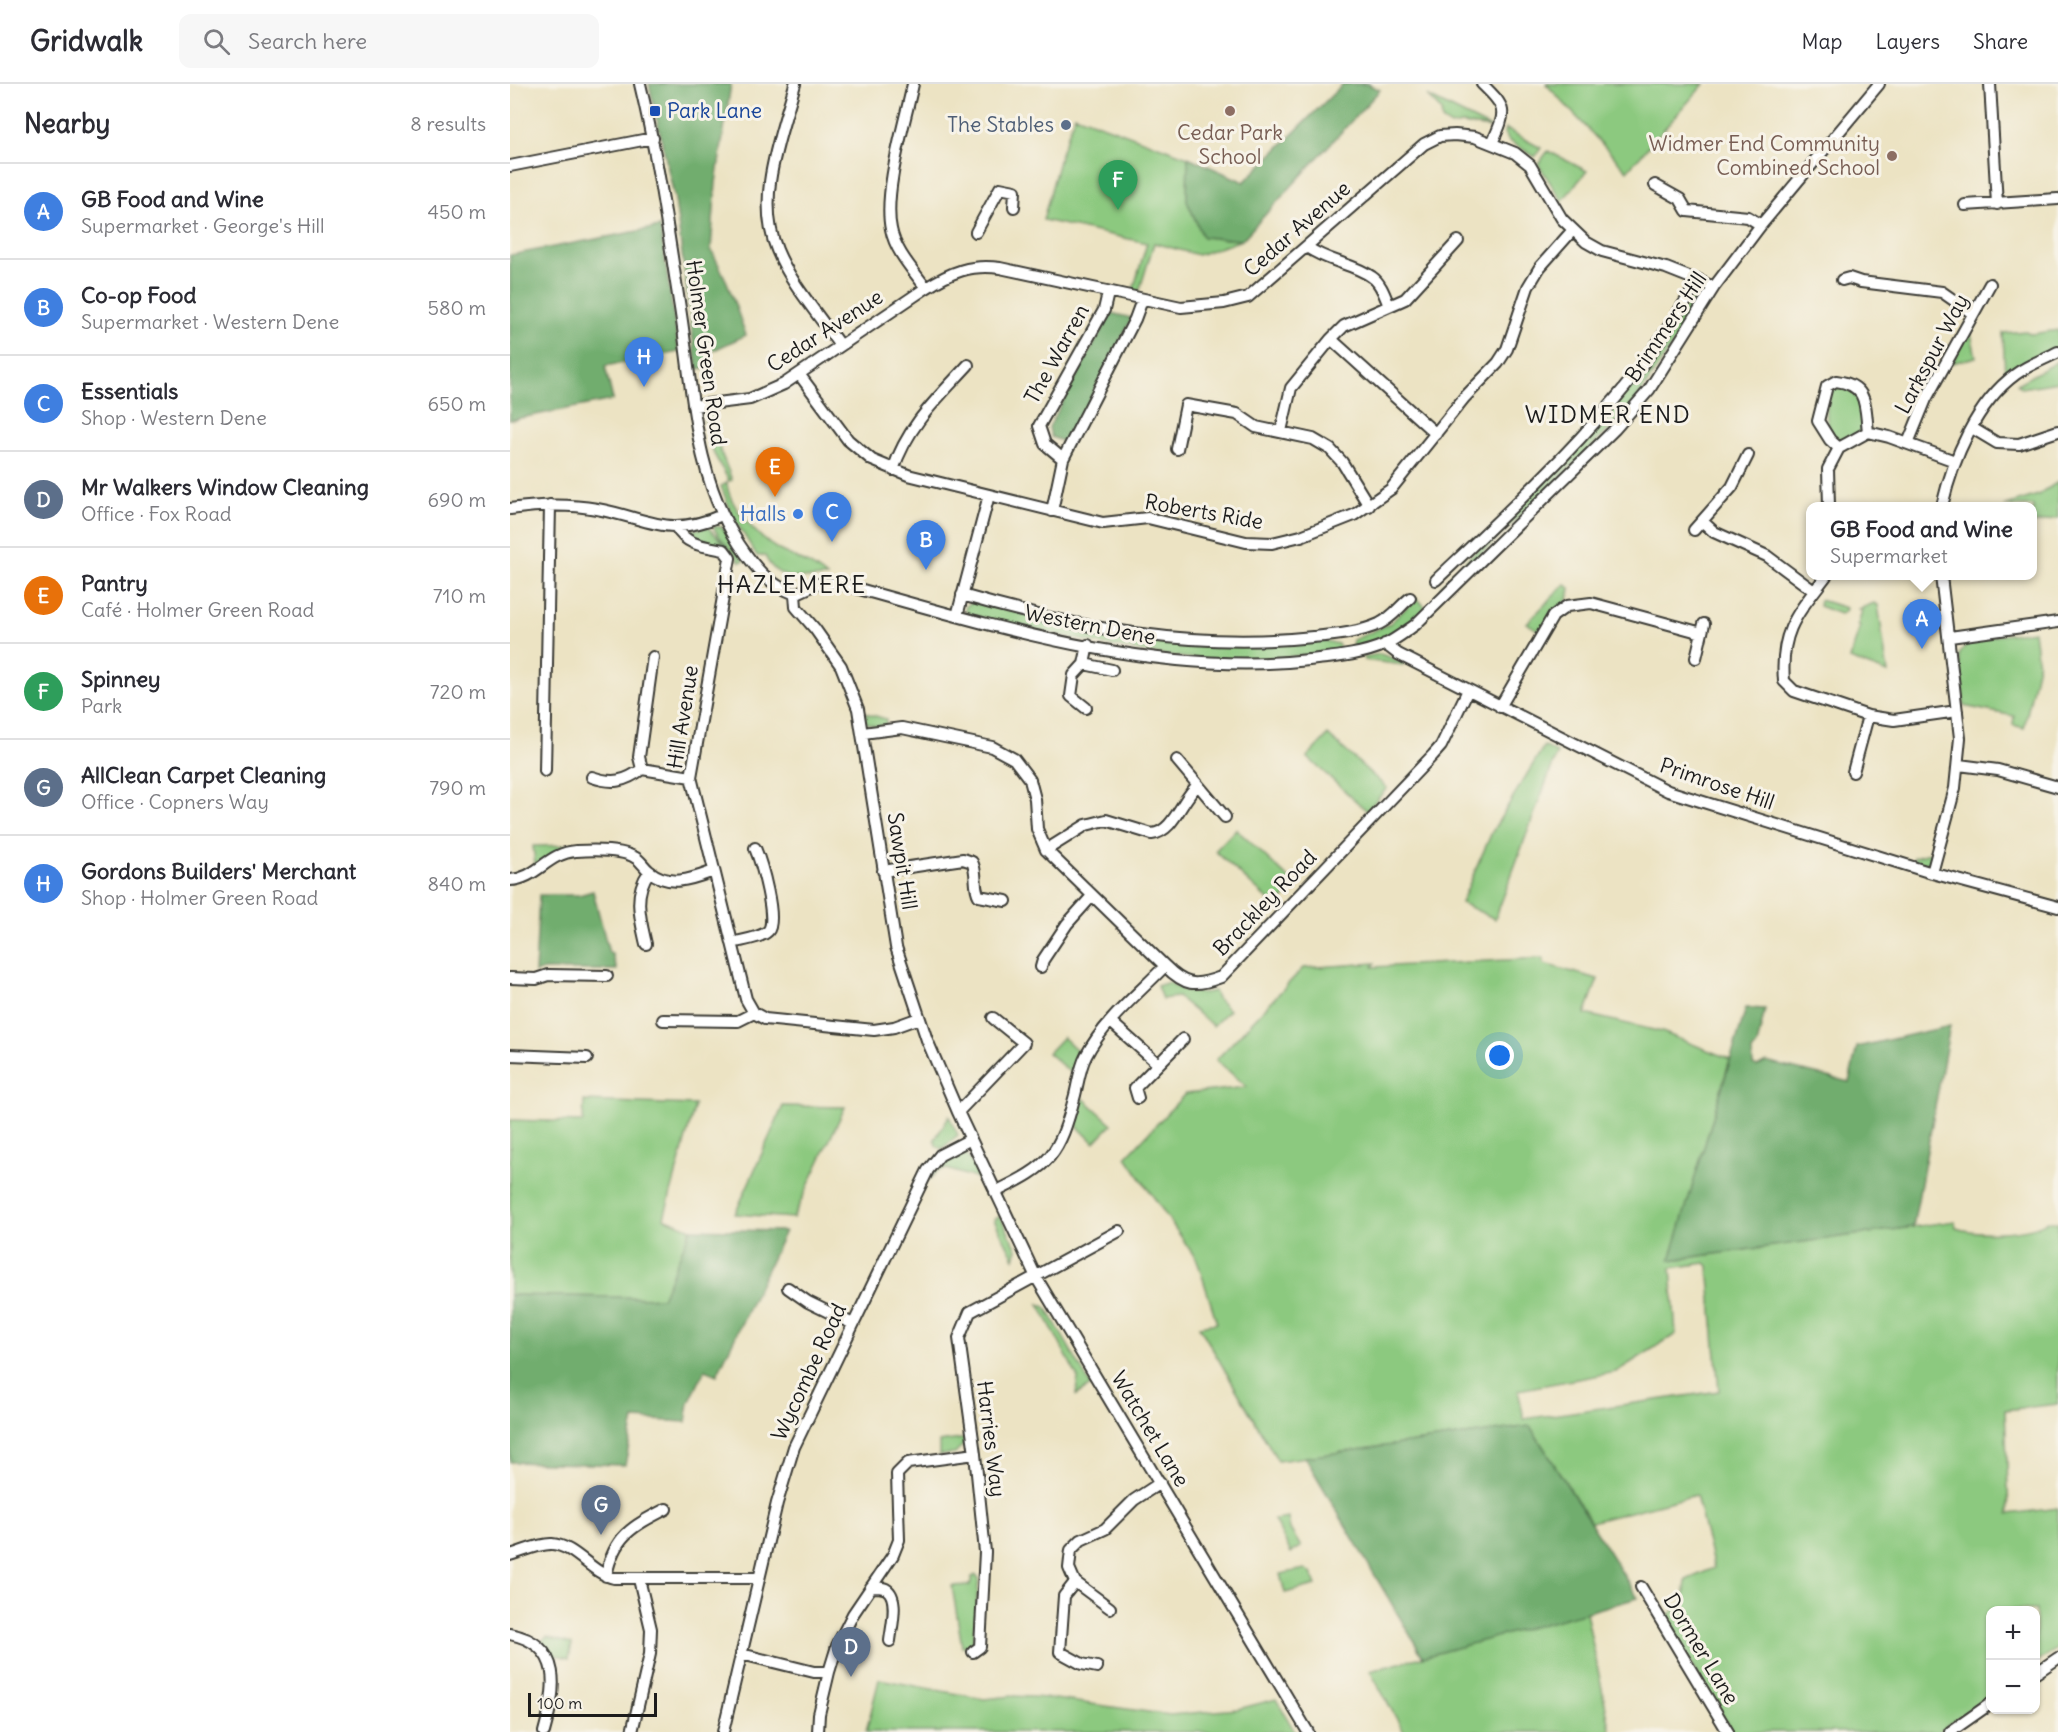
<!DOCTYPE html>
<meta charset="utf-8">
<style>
:root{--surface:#fff;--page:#f7f7f7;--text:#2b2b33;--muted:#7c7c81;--line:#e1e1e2;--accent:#b45309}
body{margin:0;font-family:Delius,sans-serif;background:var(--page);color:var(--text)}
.controls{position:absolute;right:18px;bottom:18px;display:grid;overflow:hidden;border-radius:12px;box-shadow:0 2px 4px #0004}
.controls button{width:54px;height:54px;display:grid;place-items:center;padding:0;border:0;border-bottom:2px solid var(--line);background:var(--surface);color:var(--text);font:30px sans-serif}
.scale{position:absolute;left:18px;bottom:15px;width:129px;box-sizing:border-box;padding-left:6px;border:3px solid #1c1c1c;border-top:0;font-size:16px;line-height:21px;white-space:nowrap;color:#1c1c1c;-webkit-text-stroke:4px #f7f3e8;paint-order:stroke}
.you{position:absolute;left:990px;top:972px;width:21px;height:21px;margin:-15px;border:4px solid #fff;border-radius:50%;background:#1a73e8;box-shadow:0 0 0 9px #1a73e833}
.badge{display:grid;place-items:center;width:39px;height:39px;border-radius:50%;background:var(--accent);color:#fff;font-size:20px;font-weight:700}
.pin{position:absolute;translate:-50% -50px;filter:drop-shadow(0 2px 3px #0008)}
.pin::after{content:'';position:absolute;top:32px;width:21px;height:18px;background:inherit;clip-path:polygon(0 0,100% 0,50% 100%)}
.popup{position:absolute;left:1296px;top:418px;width:231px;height:78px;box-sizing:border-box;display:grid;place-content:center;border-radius:12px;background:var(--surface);filter:drop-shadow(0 2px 4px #0005);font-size:20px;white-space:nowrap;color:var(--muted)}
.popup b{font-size:22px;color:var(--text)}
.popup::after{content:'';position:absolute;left:50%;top:100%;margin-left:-12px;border:12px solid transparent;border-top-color:var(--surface)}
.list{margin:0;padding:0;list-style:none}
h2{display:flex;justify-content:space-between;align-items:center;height:78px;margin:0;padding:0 24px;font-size:26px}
h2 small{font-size:20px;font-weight:400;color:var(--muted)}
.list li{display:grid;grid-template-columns:39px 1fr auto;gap:18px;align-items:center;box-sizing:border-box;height:96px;padding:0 24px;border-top:2px solid var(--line)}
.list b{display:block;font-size:22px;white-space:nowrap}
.list p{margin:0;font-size:20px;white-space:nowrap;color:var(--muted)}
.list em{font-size:20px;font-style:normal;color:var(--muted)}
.icon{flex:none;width:33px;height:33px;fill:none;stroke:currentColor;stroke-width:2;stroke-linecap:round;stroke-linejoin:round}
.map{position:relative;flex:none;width:1548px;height:1648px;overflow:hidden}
header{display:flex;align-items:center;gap:36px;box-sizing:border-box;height:84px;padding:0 30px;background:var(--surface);border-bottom:2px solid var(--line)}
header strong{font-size:28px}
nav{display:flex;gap:33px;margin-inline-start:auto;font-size:21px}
.search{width:420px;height:54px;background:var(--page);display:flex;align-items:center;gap:15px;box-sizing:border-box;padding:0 21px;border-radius:12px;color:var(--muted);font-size:22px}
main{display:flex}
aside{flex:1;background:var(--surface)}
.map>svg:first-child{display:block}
.green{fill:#8cc97f;stroke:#54724e;stroke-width:1.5;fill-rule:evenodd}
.forest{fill:#71ad6e;stroke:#466445;stroke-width:1.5}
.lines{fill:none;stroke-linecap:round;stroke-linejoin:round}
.minor-casing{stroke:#3b3a35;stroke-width:14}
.minor{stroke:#fff;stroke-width:10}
.transit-dot{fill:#1a4fb4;stroke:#f7f3e8;stroke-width:2}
.education-dot{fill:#8d6e63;stroke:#f7f3e8;stroke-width:2}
.service-dot{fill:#5c6f8a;stroke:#f7f3e8;stroke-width:2}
.shop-dot{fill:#3f7fe0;stroke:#f7f3e8;stroke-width:2}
.labels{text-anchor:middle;stroke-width:6;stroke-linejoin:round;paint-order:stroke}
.transit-label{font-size:21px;fill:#164399;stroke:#f7f3e8;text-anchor:start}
.service-label{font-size:21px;fill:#4e5e75;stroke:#f7f3e8;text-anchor:end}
.education-label{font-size:21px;fill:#785e54;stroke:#f7f3e8}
.street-label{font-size:21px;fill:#1c1c1c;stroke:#f7f3e8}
.shop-label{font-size:21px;fill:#366cbe;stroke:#f7f3e8;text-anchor:end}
.quarter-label{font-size:24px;letter-spacing:1.5px;fill:#1c1c1c;stroke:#f7f3e8}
</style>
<header>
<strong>Gridwalk</strong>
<div class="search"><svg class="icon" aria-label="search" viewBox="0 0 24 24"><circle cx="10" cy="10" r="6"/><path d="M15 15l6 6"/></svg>Search here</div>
<nav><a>Map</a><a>Layers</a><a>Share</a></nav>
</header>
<main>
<aside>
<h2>Nearby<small>8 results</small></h2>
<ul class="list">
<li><span class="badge" style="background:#3f7fe0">A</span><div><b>GB Food and Wine</b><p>Supermarket · George's Hill</p></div><em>450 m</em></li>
<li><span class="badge" style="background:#3f7fe0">B</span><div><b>Co-op Food</b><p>Supermarket · Western Dene</p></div><em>580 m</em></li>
<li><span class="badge" style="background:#3f7fe0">C</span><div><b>Essentials</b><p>Shop · Western Dene</p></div><em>650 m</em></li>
<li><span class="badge" style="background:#5c6f8a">D</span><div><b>Mr Walkers Window Cleaning</b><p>Office · Fox Road</p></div><em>690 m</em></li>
<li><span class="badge" style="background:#e8710a">E</span><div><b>Pantry</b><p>Café · Holmer Green Road</p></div><em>710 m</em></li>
<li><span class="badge" style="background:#2e9e5b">F</span><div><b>Spinney</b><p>Park</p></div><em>720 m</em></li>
<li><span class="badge" style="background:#5c6f8a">G</span><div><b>AllClean Carpet Cleaning</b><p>Office · Copners Way</p></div><em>790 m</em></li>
<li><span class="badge" style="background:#3f7fe0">H</span><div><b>Gordons Builders' Merchant</b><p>Shop · Holmer Green Road</p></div><em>840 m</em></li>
</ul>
</aside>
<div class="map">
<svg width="1548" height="1648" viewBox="0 0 1548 1648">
<rect width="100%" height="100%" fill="#f7f3e8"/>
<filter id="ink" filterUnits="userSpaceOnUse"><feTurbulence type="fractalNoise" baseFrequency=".0167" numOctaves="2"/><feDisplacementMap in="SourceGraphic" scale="12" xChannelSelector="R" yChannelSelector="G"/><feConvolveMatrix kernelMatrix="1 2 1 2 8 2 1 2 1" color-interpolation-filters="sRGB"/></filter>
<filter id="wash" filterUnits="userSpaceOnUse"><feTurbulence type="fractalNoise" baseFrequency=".008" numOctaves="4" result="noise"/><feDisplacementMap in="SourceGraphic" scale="24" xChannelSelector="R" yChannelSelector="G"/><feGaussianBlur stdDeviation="1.35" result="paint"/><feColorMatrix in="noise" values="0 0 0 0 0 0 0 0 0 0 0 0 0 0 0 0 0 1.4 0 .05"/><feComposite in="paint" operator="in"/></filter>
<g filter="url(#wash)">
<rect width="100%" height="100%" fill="#ece3c3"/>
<path class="green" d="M1036,0H1194L1117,87Z
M917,12L981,44L952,40L941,42L932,36L931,26Z
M565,31L678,73L677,117L693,153L732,156L688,171L644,159L629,208L623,206L637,159L533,136L551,69Z
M996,45L1031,64L1025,73L999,57L994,49Z
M1038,67L1077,87L1052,117L1028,80Z
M1183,214L1190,220L1120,325L934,506L931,502L1024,407Z
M1460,245L1466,273L1442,279Z
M1548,246V263L1495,292L1493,249L1516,247L1521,250Z
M1548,277V298L1511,304L1507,300Z
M1333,302L1348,311L1353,336L1351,348L1337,357L1325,354C1313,339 1315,320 1323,304Z
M201,326L210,366L222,396L219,397L204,370L193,329Z
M1548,398V434L1523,440V422H1493L1528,411Z
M217,399C218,421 248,454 269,466C286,474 304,481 317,493C293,494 267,499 255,472H247L223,433L211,402Z
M203,442L211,443L215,446L234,477L230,478C222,465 209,456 203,442Z
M198,443L219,465L185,457L179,451L182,446Z
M1055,500L1060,504L1058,517L1029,547L1017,539Z
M907,514L917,525C903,537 861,572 842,563L843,556L879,540Z
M1310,516L1336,524L1335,528L1330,530L1309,522Z
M462,518C533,533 606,554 679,560C724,563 770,559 816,557L828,560L830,565L828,568C776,573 721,580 668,573C600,564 524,546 457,530L455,523Z
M1364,519L1368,521L1378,589L1340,575L1350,542L1348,541L1352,526L1349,525Z
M1524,547L1528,581L1514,644L1503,641L1504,632L1454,622L1449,571L1460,555Z
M870,570L894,578L893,581L854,576L853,573Z
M355,629L376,635V641L365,642L356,639Z
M818,651L877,704L857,727L797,673Z
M1034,662L1047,669L985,835L951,819L982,748Z
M726,745L786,801L766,823L705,767Z
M72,761L50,765L25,781L23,762Z
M1424,768L1421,776L1416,780L1404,779V773Z
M1033,874L1034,880L1088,895L1075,930L1152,948L1220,975L1161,1176L1445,1137L1446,1144C1467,1151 1520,1150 1538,1137L1548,1139V1320L1495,1326L1499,1430L1548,1424V1564L1526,1579V1526H1480V1611L1427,1648H1222L1155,1538L1158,1531L1174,1519L1176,1496L1204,1484L1186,1411L1081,1438L1020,1342L768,1377L689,1242L707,1239L687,1176L616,1073L675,1010L737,1003L706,976L793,884L865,879L863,883ZM1195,1179L1198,1182L1209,1307L1014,1335L1008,1306L1106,1288L1166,1250L1161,1184Z
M659,898C673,909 688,911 704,907L707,914L719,926L703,942L668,913L652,915L647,902Z
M553,953L570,969L563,991L538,969Z
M573,1014L602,1040L584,1059L566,1041Z
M74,1017L185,1021L154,1134L181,1145L153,1214L0,1211V1036L73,1038Z
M273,1022L335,1023L283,1134L225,1130Z
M439,1032L448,1051L432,1065L426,1062L425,1055Z
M455,1068L472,1096L437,1085L429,1086L418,1097C426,1082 437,1069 455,1068Z
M490,1132L507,1165L504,1174L484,1136Z
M529,1220L536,1223L581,1302L566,1311L568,1294Z
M459,1354L445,1370L429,1371V1358Z
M778,1434L780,1445L791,1463L781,1469L764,1436Z
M795,1485L801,1489L806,1501L775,1509L770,1490Z
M466,1491L469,1494L463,1557L457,1563L452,1562L442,1502L460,1501L462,1493Z
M1076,1528L1101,1648H894L860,1587Z
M37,1553L62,1560L59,1574L47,1571L44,1582L29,1559Z
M369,1595L474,1615L503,1612L538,1614L660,1631L728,1625L766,1615L785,1648H356Z"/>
<path class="forest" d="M139,0H221L206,99L201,165L217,198L236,251L202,267L203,283L187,285L165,116Z
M833,0H858L870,6L732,156L693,153L677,117L678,73L734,98Z
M150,143L169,268L95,282L103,316L0,336V171Z
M601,229L622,234L557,359L541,353L539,343Z
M83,807L99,869L102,870L107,886H34L25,889L29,811H69Z
M1236,924L1255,925L1247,962L1242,968L1243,981L1247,983L1256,978L1339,998L1347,963L1440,942L1403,1143L1160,1176Z
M181,1145L275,1147L207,1291L195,1286L179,1319L176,1338L124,1335L115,1381L0,1378V1211L152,1214Z
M1020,1342L1128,1514L913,1573L795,1373Z"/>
</g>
<g filter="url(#ink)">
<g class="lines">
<g class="minor-casing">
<path id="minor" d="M130,0C148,74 158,149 170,224C183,305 183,389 229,460C245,484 258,500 285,510
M285,0C271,52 245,113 267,166C281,200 309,231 330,262
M403,0C395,38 373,108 381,145C385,167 403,186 416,204
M972,0C997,24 997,27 982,59
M1480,0L1487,120
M0,82L143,54
M1145,101L1170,115L1177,127L1238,133L1251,141
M1455,121L1548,115
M466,148L490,104L505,107L504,123
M797,163C817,178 843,179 862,193C871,199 875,212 879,222
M1332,196L1339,194L1351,198L1432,208L1462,229
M821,255L926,350
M289,290L338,356L362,376L398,391L593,439L638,434L736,458L762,459L791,452L844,431L881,405L954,314L988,279L997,265L1018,203L1030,183L1062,147
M183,322L240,315L274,300L416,204C441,188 461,180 490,184L671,223L714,219L738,213L914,60L930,52L945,51L965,53L1005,69L1020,81L1052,135L1076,158L1092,167L1156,184L1204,203
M1462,344L1487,359L1509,360L1548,347
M771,347L781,304L821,255L834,242L895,215L948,157
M1398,359L1416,315L1480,200
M1329,364L1320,356L1308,337L1317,302L1326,297C1358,301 1355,321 1358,348
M667,365L676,321L727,330L746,343L803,355L820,365L832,378L859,422
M553,375L535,360L529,342L594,226L598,209
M383,386C398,341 427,315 458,281
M1319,422L1318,385L1329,364L1358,348L1379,353L1445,377
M1432,422C1443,375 1466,319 1506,290C1518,281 1535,275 1548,268
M0,425C28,421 59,420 87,425C138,434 158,455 212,431
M542,427L553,375L625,235L632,216
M1192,437L1204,448L1257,472L1304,507
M166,443C177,462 194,462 214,466L220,474L181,693L236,915L244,929
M1184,446L1222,403L1238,371
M1316,492C1287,530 1270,547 1274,597L1284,607L1358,632L1384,636L1447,627
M926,496C987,438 1050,380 1105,315C1136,279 1163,237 1189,196
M285,510L307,500L328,499C476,540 644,594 799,576C824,573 851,571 874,561C885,556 895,548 905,541L1105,345L1139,306L1204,203L1251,141L1369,0
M285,510L286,523L305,545L331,582L348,625L386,863L417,956L448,1028L526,1193L798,1648
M452,511C565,544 685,566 803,553C825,551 849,549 869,540C883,533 889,523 900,514
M447,532L479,411
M1440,553L1548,538
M875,560L888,570L1158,707L1422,789L1548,823
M1186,574L1194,540
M574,580L602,586
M990,623L1043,532L1057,522L1081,519L1192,549
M576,624L561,612L564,591L574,580L578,561
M353,649L392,644L482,663L504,675L520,696L525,715L527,745L536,766L655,882
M667,676L715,733
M1449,681L1488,686L1548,703
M132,685L129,673L143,573
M35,687L40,421
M1343,688L1358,632
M82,693C102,700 115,698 132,685L181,693
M536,766L576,741L596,736L642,750C664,748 672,714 688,701
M373,787L453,775L462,778C468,789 463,802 469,812L496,817
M1422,789L1445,704L1450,654L1431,492
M0,796C27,795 37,769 66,767C82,766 112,765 126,774C131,777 134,783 139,787C160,804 182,795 204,787
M222,859C232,856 251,854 258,847C268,836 251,778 245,764
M136,860C130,834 123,810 139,788
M531,883L533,876L557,840L582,812
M0,894L26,895L38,891L97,892
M153,936L228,937L244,929L255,935L364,946L384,943L409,934
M601,938L648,980
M0,971L77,974
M628,1014L625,1004L673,955
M448,1028L514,959L483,934
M485,1108C541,1081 549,1072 565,1011C568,999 570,983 576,972C594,937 628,910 655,882C675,902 685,903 711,893L923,671L931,662L958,606
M278,1204L298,1218L343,1240
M0,1471C12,1468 30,1459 42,1460C66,1462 81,1489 104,1494H249
M96,1492C104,1452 121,1443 156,1425
M565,1498L600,1524
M361,1503C365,1503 372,1503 376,1505C390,1513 381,1545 380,1557
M1131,1503L1218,1648
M0,1550C54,1561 46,1605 34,1648
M463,1568L470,1563L475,1468L465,1370L449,1254L460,1228L609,1147
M231,1570L304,1588H319L327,1562L343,1530L383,1471L389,1456L387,1390L398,1379L465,1370
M587,1583L572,1580L550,1568L554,1512L565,1498L559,1484L561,1466L571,1456L595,1445L624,1416L650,1399
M1526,1589L1548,1574
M122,1648L140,1570L141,1545L129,1495
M213,1648L267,1419L284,1363L418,1086L430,1071L461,1055
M308,1648L309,1630L319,1588
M1440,1648L1480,1620"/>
</g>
<use href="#minor" class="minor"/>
</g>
</g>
<rect class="transit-dot" x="139" y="21" width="12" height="12" rx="3"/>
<g class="education-dot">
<circle cx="720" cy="27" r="6"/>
<circle cx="1382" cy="72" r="6"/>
</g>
<circle class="service-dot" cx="556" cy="41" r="6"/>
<circle class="shop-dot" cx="288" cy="430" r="6"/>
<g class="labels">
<g class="transit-label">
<text x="157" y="34">Park Lane</text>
</g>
<g class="service-label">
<text x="544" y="48">The Stables</text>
</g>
<g class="education-label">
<text x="720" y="56">Cedar Park<tspan x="720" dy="24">School</tspan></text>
<text x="1370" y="67" text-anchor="end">Widmer End Community<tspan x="1370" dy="24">Combined School</tspan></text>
</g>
<g class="street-label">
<text transform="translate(787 145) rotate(-41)" y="7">Cedar Avenue</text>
<text transform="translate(1156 243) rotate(-56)" y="7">Brimmers Hill</text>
<text transform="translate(315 247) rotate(-33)" y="7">Cedar Avenue</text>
<text transform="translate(196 269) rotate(82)" y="7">Holmer Green Road</text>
<text transform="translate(547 270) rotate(-61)" y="7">The Warren</text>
<text transform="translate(1422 270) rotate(-62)" y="7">Larkspur Way</text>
<text transform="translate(694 428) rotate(10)" y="7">Roberts Ride</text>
<text transform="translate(580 541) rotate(11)" y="7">Western Dene</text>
<text transform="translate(173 633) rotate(-81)" y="7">Hill Avenue</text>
<text transform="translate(1207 700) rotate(19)" y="7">Primrose Hill</text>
<text transform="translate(392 777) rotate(81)" y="7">Sawpit Hill</text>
<text transform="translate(755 819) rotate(-46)" y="7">Brackley Road</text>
<text transform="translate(299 1288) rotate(-65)" y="7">Wycombe Road</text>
<text transform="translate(640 1345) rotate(59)" y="7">Watchet Lane</text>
<text transform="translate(481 1355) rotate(83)" y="7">Harries Way</text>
<text transform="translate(1191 1565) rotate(59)" y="7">Dormer Lane</text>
</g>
<g class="shop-label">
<text x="276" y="437">Halls</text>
</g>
<g class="quarter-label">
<text x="1098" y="339">WIDMER END</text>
<text x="282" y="509">HAZLEMERE</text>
</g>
</g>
</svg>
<div class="controls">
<button>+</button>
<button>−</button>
</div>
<div class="scale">100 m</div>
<div class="you"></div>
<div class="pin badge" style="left:1412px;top:565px;background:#3f7fe0">A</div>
<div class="popup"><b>GB Food and Wine</b>Supermarket</div>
<div class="pin badge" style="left:416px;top:486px;background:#3f7fe0">B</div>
<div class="pin badge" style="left:322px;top:458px;background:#3f7fe0">C</div>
<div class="pin badge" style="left:341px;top:1593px;background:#5c6f8a">D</div>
<div class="pin badge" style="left:265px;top:413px;background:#e8710a">E</div>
<div class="pin badge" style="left:608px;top:126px;background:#2e9e5b">F</div>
<div class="pin badge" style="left:91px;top:1451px;background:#5c6f8a">G</div>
<div class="pin badge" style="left:134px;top:303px;background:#3f7fe0">H</div>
</div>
</main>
